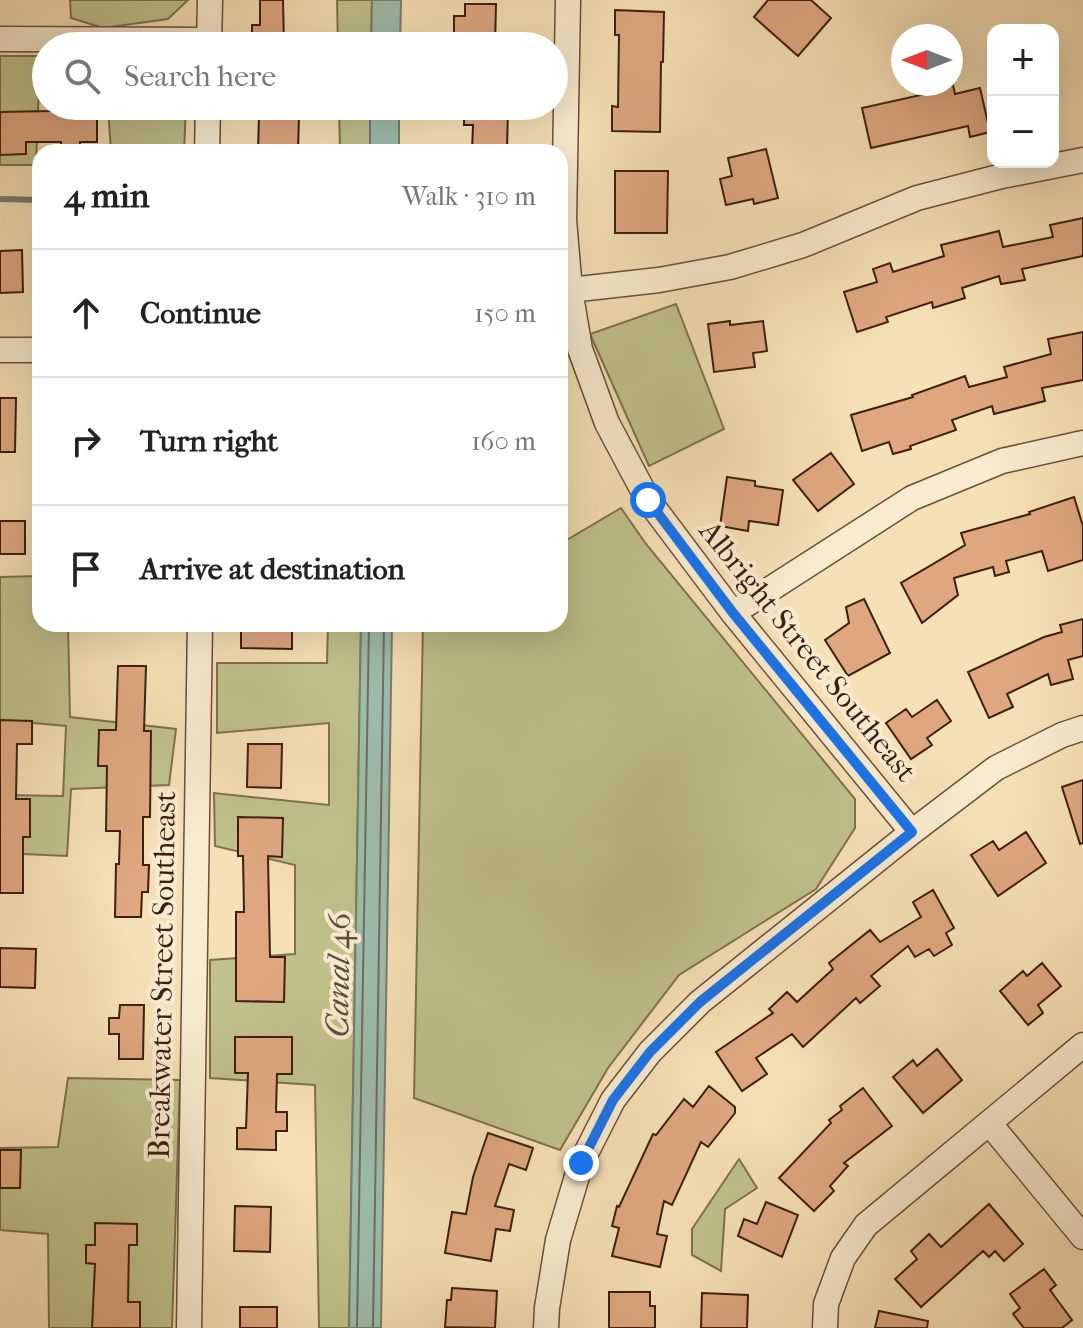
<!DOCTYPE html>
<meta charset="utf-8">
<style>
:root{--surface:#fff;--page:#f6f6f6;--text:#222;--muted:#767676;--line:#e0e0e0}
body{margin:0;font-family:"IM FELL French Canon",serif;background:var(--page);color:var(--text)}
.controls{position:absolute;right:24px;top:24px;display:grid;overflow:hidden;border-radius:16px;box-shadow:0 8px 32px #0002}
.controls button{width:72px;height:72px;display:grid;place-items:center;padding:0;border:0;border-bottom:2px solid var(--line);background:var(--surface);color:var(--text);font:40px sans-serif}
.compass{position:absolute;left:891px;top:24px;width:72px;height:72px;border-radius:50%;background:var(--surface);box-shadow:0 8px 32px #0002;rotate:270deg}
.stop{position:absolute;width:24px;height:24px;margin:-18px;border:6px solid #1a73e8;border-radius:50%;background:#fff}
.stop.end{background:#1a73e8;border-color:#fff;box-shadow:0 2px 8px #0008}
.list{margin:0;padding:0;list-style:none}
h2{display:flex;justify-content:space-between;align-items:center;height:104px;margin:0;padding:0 32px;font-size:34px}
h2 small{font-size:26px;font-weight:400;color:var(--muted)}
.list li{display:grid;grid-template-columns:52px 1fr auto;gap:24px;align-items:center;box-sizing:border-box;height:128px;padding:0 32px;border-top:2px solid var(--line)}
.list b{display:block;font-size:30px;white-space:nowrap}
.list em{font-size:26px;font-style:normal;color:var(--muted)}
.icon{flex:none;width:44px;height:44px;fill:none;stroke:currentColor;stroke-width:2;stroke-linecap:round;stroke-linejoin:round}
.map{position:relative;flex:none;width:1083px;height:1328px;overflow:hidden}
.search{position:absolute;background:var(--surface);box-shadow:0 8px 32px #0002;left:32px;top:32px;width:536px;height:88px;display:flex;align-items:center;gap:20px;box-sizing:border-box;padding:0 28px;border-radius:44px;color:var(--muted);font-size:30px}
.panel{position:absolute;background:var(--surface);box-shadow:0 8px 32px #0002;left:32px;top:144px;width:536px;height:488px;border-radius:24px}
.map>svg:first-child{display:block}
.green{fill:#c0c18b;stroke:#7f704c;stroke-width:2}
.water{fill:#9dbdad;stroke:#777d6d;stroke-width:2}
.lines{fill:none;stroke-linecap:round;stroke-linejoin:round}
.shore{stroke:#6e6e5e;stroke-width:2}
.stream{stroke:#777d6d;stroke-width:6}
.building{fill:#dea780;stroke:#3e1e0e;stroke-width:2}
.minor-casing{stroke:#6c4e38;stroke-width:27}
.minor{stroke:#f9ebcf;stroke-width:24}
.route{stroke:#1a73e8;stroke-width:10}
.labels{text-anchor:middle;stroke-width:8;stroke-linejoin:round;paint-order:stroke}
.street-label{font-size:30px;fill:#3e1e0e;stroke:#f9ebcf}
.water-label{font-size:32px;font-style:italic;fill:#5a4e3e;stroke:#f9ebcf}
</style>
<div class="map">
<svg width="1083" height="1328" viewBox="0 0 1083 1328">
<rect width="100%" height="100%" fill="#f6e0b5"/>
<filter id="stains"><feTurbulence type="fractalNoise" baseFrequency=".0025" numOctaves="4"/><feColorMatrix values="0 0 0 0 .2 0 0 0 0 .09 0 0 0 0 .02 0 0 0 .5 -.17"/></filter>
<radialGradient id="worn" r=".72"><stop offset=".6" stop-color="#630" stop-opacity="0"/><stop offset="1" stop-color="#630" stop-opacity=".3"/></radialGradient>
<path class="green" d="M70,0H188L168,19L103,28L71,18Z
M337,0H372L371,46H338Z
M0,56H40L36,165H0Z
M108,106H186L184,152H111Z
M339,106H370V152H340Z
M676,304L724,429L649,466L590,334Z
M621,508L646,544L855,799V828L816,889L679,975L608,1068L560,1150L414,1098L423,624H560V544Z
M40,576V624H68L70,717L176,729L169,785L71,789L67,856L0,853V795L63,796L66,726L0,720V577Z
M328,624H361L349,1328H319L315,1085L210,1078V960L295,954V865L215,846L214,793L329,805V723L217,733V663H327Z
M68,1078L180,1080L172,1328H49L48,1234L0,1230V1148L58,1147Z
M739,1159L757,1188L725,1209L721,1271L692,1255V1229Z"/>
<path class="water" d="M372,0H401L400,46H371Z
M370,106H399V152H370Z
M361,624H392L381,1328H349Z"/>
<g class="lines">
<path class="shore" d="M357,1328L369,624
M373,1328L384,624"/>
<path class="stream" d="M0,199L40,200"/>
</g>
<path class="building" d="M260,0H283L284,46H252V25H260Z
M768,0H811L831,18L798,56L754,17Z
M465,4H496L495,46H464V39H454V16H465Z
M615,10L664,12L663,62H661L660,132L612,131V106L618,107L619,35H615Z
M953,85L955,94L980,88L990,132L970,137L968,126L871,148L862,108L930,93V91Z
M50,106H97V142H80V151H61V142H26V154L0,155V112L50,111Z
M464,106H508L507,152H472L473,125H464Z
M259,115L299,116L298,152H258Z
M766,149L778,198L754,204L753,199L726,205L720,179L732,176L728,158Z
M615,171H668L667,233H615Z
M1083,218V256L1022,269L1025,280L1001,284L999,276L962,288L965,298L933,308L932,302L886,317L888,322L857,332L844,292L877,282L873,269L890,263L893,272L944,256L941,245L999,231L1003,247L1053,237L1050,225Z
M22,250L23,292L0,293V251Z
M730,321V325L763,321L767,351L753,353L755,367L714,372L708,324Z
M1083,332V380L1042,388L1045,401L994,414L992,406L952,420L956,430L910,446L911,449L893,454L889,442L862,451L851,415L913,397L912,395L965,376L969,387L1007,377L1004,367L1051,354L1048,339Z
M0,398H16L15,452H0Z
M831,453L854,484L818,511L793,480Z
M727,477L755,481V486L783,490L778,525L749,521L748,531L720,526Z
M1074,497L1083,526V560L1048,571L1042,551L1006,561L1009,572L995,576L993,567L954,578L958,595L922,623L901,583L965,545L961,533L1030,514L1029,512Z
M0,521H25V554H0Z
M864,599L890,653L848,676L825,640L849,623L846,607Z
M1083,619V656L1068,660L1073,679L1051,685L1048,674L1007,694L1013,707L989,718L968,672L1044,637L1062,632L1060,625Z
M259,624H292V649L241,648V629H259Z
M118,666H146L144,731H151L150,817H143V865H149L148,892H142L141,917H115L116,864H119L120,831H106L107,766H98L99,730H116Z
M937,700L951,721L927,738L932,745L911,759L886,723L906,709L912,717Z
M0,720L32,721V744H17L16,799H30V837H23V893H0Z
M248,744H282L281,788L247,787Z
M1083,780V843L1080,844L1062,787Z
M238,817L283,818L282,857L268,856L270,957H285L284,1002L236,1001V912H244L243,856H238Z
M1026,832L1046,863L998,896L971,855L993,841L999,850Z
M933,890L954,928L946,933L952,945L934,956L929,949L915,957L908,946L871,976L880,986L860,1003L856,998L803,1047L792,1034L756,1058L767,1074L742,1091L716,1052L773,1013L769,1009L787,992L797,1002L833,969L829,963L870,930L880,942L921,917L913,902Z
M0,948L36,949L35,988L0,987Z
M1042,963L1061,986L1038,1005L1043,1013L1028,1025L1000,991L1023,971L1027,976Z
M120,1005H144L143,1059H119V1034H109V1018H119Z
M235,1037H292V1074H277L276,1112H287V1131H276V1150L237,1149V1128H246L248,1073H235Z
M937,1049L962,1080L923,1113L893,1077L913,1060L917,1066Z
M709,1086L735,1107V1113L708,1147L701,1142L672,1205L664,1201L657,1234L667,1236L660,1267L612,1256L619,1228L612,1226L617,1206L619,1207L653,1134L656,1135L684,1099L693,1107Z
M863,1088L892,1126L844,1163L848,1166L830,1186L834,1191L814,1211L779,1178L831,1123L829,1120L842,1110L840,1106Z
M488,1133L533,1148L526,1170L509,1164L495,1206L514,1210L510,1231L496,1229L491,1261L445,1253L452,1212L466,1214L473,1177Z
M0,1150H21L20,1188H0Z
M766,1202L798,1215L782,1257L738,1236L744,1219L757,1224Z
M989,1204L1023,1244L1004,1261L995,1251L989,1257L983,1251L921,1307L895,1279L917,1259L911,1251L929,1234L941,1247Z
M235,1206L271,1207L270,1252L234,1251Z
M95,1223L137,1224V1245H129L128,1302H140V1328H92L95,1264L86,1263V1245H95Z
M1044,1269L1056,1285L1050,1290L1072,1320L1062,1328H1024L1013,1314L1020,1308L1010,1294Z
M452,1288L497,1291L495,1328L445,1327L447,1300H451Z
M609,1292H650V1306H655V1328H609Z
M702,1293L748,1295L747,1328H701Z
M240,1307H277V1328H240Z
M879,1311L928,1321L927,1328H875Z"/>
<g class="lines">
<g class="minor-casing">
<path id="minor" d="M568,0L564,220L570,290L580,349L607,423L648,500L733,613L912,832
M0,39L209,40
M209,46L210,0
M207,152L208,106
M570,290L659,280L730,267L803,245L917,198L1002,176L1083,160
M0,350H40
M733,613L912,498L1002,461L1083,443
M990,1124L1083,1237
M189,1328L200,624
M546,1328L547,1308L558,1240L581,1163L613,1100L650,1052L700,1002L912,832L996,768L1062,735L1083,728
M825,1328L826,1304L843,1258L866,1225L1083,1045"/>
</g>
<use href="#minor" class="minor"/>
</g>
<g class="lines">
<path class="route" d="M581,1163L613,1100L650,1052L700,1002L912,832L733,613L648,500"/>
</g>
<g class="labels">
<g class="street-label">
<text transform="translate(808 651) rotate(51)" y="10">Albright Street Southeast</text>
<text transform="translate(162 975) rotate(-89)" y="10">Breakwater Street Southeast</text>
</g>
<g class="water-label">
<text transform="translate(338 975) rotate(-89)" y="11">Canal 46</text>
</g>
</g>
<rect width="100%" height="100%" filter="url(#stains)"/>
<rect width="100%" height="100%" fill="url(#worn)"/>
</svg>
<div class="controls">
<button>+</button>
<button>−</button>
</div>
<svg class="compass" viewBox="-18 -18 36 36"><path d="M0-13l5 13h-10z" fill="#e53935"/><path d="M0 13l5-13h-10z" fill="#767676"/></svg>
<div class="stop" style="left:648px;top:500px"></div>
<div class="stop end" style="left:581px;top:1163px"></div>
<div class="search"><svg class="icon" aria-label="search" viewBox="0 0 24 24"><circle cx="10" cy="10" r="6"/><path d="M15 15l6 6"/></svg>Search here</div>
<section class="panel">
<h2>4 min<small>Walk · 310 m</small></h2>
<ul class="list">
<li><svg class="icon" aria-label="ahead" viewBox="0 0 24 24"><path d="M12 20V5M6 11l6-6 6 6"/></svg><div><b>Continue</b></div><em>150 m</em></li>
<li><svg class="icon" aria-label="right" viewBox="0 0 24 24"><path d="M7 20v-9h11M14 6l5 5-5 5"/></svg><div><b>Turn right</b></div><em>160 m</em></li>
<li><svg class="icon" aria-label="arrive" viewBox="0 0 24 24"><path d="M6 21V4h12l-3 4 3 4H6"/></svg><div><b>Arrive at destination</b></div></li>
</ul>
</section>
</div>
